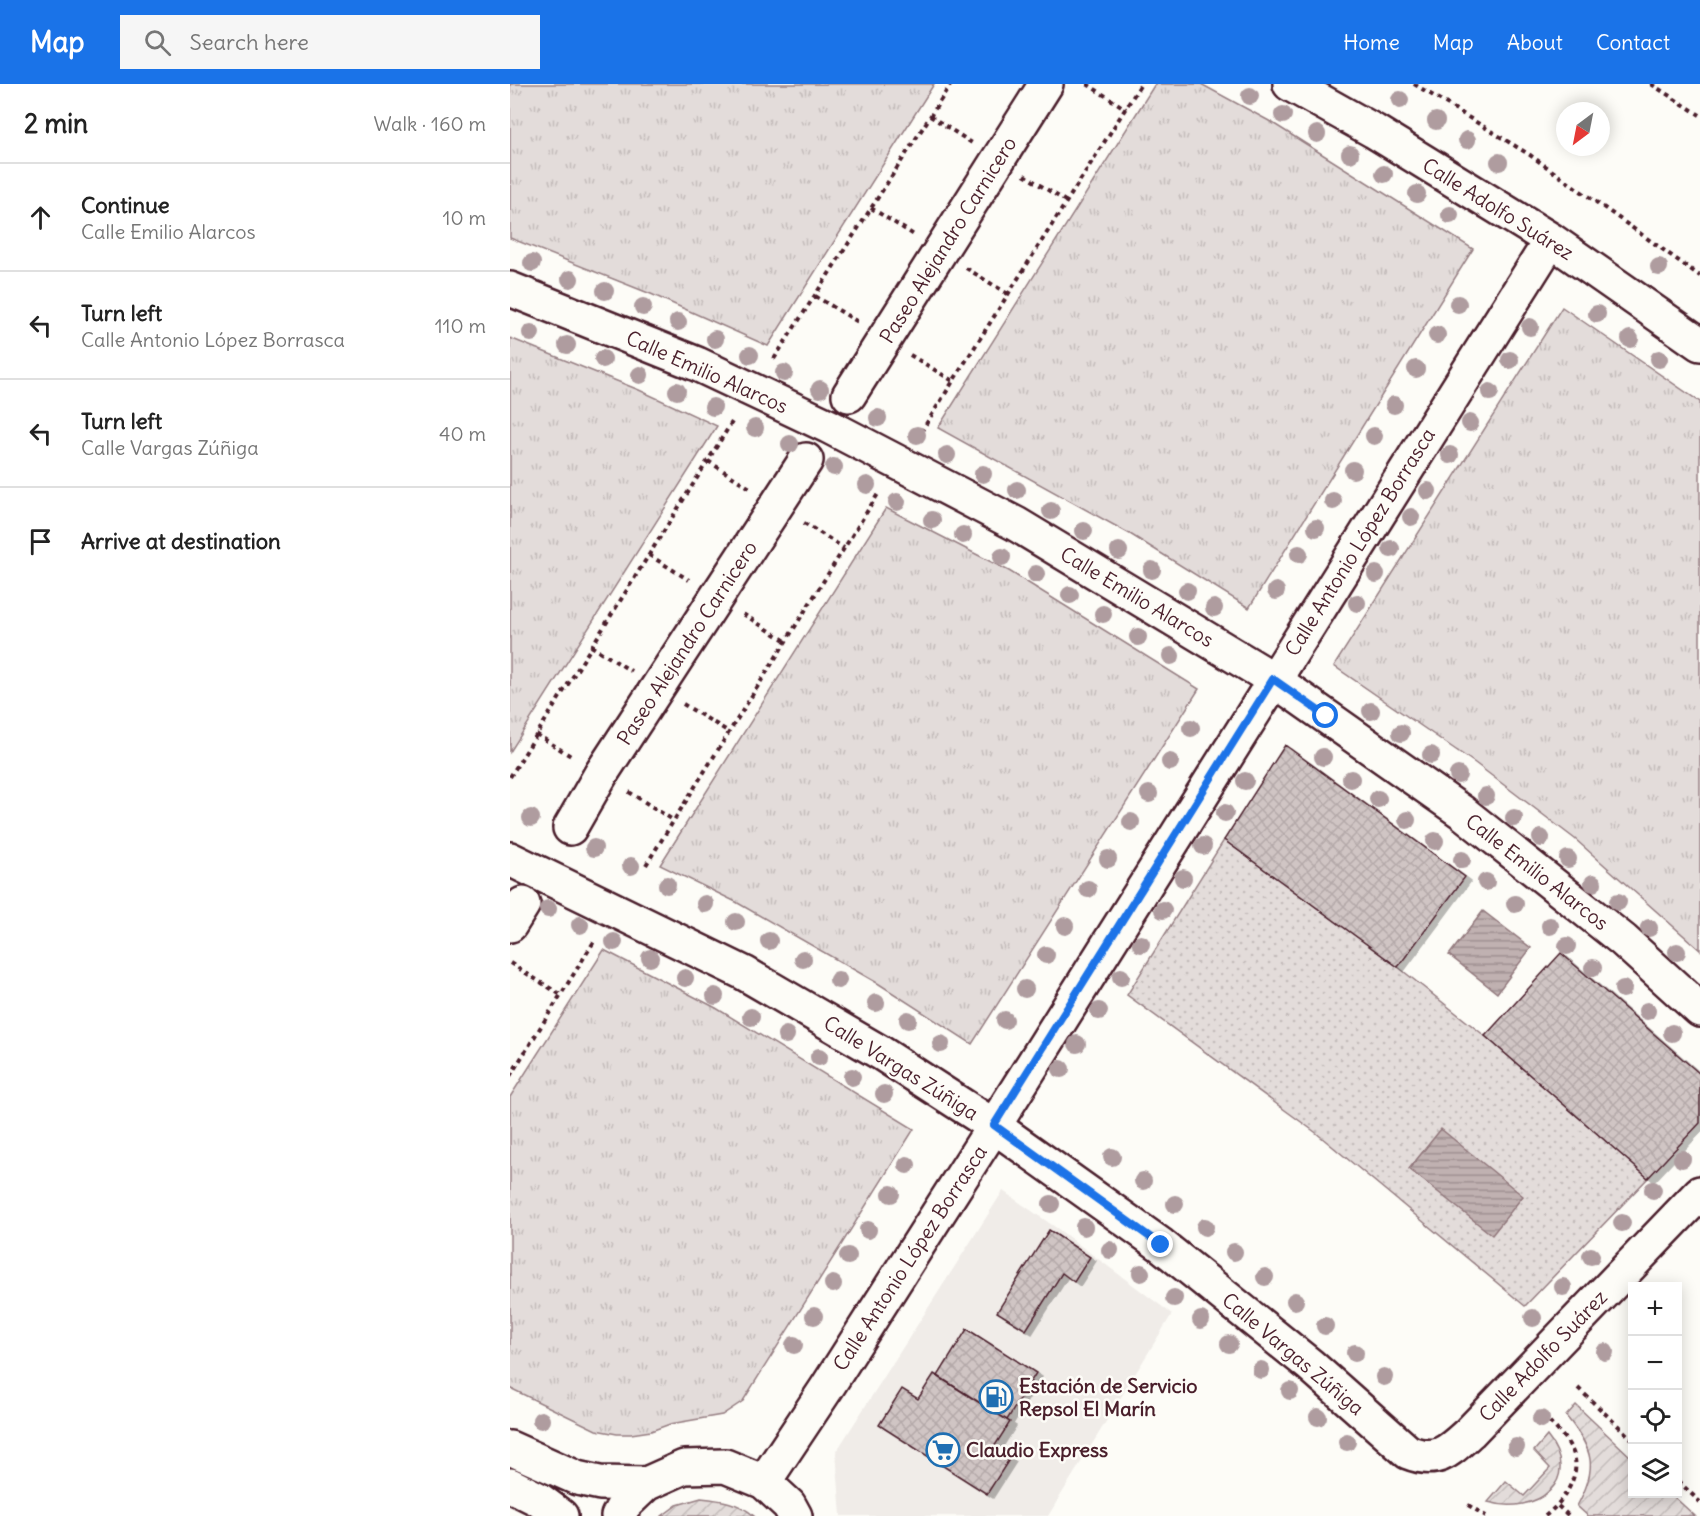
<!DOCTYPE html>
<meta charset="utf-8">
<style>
:root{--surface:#fff;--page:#f6f6f6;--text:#222;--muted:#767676;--line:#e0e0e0;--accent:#1a73e8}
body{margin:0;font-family:Delius,sans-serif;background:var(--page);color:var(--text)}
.controls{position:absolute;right:18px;bottom:18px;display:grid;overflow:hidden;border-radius:0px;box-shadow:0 3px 15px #0003}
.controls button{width:54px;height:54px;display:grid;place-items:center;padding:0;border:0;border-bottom:2px solid var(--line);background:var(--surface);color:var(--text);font:30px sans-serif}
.compass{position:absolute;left:1046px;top:18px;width:54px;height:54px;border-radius:50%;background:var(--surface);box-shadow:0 3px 15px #0003;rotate:212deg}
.stop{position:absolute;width:18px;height:18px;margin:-14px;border:4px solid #1a73e8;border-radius:50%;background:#fff}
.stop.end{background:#1a73e8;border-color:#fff;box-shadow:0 2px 6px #0008}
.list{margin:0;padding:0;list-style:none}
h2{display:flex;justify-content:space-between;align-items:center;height:78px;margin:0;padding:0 24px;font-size:26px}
h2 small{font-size:20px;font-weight:400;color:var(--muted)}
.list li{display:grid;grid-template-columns:39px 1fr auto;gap:18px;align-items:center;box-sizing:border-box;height:108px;padding:0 24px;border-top:2px solid var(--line)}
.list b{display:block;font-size:22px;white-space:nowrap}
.list p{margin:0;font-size:20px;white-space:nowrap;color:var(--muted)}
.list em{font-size:20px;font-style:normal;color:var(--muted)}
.icon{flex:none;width:33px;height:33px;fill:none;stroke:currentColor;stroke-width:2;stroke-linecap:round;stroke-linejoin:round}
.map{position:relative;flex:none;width:1190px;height:1432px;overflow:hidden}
header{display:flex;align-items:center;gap:36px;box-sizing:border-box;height:84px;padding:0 30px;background:var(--accent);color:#fff}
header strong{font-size:28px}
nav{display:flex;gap:33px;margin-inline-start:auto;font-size:21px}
.search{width:420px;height:54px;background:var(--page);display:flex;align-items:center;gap:15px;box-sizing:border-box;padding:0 21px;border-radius:0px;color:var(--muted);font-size:22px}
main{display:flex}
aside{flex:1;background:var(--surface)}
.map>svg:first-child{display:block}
.built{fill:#f0ece8}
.grass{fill:url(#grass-tufts);stroke:#967e82;stroke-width:1.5}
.park{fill:url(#park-dots);stroke:#967e82;stroke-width:1.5}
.garden{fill:url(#garden-furrows);stroke:#967e82;stroke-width:1.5}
.water{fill:url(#water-rules);stroke:#91777b;stroke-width:1.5}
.building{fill:url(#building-cross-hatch);stroke:#4a1f2b;stroke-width:1.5;filter:url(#shadow)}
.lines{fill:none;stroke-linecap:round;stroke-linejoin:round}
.minor-casing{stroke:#4a1f2b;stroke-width:38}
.major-casing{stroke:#4a1f2b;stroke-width:38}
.path{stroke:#4a1f2b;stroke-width:4;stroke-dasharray:4.5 4.5;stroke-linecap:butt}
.minor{stroke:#fdfcf7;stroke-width:33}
.major{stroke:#fdfcf7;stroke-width:33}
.tree{fill:#af9c9f}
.route{stroke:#1a73e8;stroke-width:8}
.labels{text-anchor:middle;stroke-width:5;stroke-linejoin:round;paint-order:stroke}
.street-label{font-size:20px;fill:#4a1f2b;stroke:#fdfcf7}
.poi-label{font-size:20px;font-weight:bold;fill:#4a1f2b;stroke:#fdfcf7;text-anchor:start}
</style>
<header>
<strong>Map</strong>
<div class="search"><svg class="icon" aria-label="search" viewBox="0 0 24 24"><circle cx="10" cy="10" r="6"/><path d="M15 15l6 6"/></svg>Search here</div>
<nav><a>Home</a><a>Map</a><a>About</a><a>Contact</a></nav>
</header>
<main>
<aside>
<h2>2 min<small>Walk · 160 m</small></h2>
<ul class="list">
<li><svg class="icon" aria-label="ahead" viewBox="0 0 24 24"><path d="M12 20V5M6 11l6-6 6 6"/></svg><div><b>Continue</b><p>Calle Emilio Alarcos</p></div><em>10 m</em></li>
<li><svg class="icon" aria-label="left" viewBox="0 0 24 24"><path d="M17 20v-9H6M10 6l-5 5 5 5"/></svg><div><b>Turn left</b><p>Calle Antonio López Borrasca</p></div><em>110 m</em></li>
<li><svg class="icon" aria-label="left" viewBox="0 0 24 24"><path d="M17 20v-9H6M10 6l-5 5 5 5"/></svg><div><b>Turn left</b><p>Calle Vargas Zúñiga</p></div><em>40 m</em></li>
<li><svg class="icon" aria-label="arrive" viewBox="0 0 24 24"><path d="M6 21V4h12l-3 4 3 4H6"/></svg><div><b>Arrive at destination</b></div></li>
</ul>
</aside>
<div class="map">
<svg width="1190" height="1432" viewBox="0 0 1190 1432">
<defs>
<pattern id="grass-tufts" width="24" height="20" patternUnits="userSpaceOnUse" patternTransform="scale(1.5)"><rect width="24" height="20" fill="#e3dcda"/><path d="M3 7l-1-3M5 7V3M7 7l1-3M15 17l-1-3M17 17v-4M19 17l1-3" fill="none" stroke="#c4bcbb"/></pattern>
<pattern id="park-dots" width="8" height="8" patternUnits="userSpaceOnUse" patternTransform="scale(1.5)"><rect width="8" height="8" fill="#e3dcda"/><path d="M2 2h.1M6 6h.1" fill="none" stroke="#c4bcbb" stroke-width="1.8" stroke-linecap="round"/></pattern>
<pattern id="garden-furrows" width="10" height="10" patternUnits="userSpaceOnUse" patternTransform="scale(1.5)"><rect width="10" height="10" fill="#e3dcda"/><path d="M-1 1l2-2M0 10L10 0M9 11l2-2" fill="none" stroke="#c4bcbb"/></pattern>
<pattern id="water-rules" width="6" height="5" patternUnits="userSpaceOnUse" patternTransform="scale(1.5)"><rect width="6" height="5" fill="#c0b1b1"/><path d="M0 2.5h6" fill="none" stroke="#9e8f90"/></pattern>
<pattern id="building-cross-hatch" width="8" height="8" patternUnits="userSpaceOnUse" patternTransform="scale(1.5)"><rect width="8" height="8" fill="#d0c5c4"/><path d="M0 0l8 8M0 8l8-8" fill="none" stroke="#b4a9a9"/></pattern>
<filter id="shadow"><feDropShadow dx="6" dy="4" stdDeviation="0" flood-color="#0004"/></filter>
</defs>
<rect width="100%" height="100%" fill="#fdfcf7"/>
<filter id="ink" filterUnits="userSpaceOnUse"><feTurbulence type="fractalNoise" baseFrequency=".0167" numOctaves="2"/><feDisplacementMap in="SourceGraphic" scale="12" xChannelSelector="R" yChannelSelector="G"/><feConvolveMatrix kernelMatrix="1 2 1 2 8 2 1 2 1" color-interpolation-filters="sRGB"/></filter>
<g filter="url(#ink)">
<path class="built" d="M493,1107L548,1145L662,1230L538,1432H331L326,1368Z"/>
<path class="grass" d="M0,0H424L258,262L141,210L0,154Z
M645,0H691L761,38L963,165L739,524L620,450L428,344Z
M1052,223L1190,318V866L1065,755L965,679L824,582Z
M0,254L129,306L207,342L0,668Z
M376,424L499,487L689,605L462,960L369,900L226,818L150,781Z
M94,866L206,924L404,1045L233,1317L212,1331L160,1340L141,1347L121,1350H107L86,1346L0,1304V1013Z"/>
<path class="park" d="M714,756L888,883L975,952L1138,1094L1015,1222L805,1048L617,911Z"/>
<path class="garden" d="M1066,1321L1122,1374V1410H1161L1185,1432H1078L1067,1422C1089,1383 1083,1365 1056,1332Z
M1037,1352C1074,1397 1026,1432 978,1418L996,1397L1014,1412L1040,1384L1024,1367Z
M191,1414C210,1416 229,1418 244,1432H152L167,1421Z"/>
<path class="water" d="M973,827L1021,864L987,909L939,871Z
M931,1045L1013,1112L982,1151L899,1085Z"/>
<path class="building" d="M775,661L955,793L888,883L714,756Z
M1051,869L1190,990V1039L1138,1094L975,952Z
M539,1146L580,1173L564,1198L552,1189L516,1246L487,1228Z
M457,1245L526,1289L497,1336L428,1292Z
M424,1290L500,1338L484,1363L500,1374L477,1410L369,1341L392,1305L408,1315Z"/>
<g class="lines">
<g class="minor-casing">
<path id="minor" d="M780,0L864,47L1041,156L1190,260
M0,205L187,280L318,342L506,440L763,595L952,728L1113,856L1190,926
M339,311L536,0
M60,744L91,690L296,376
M0,775L234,889L371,969L484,1042L651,1161L800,1281L898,1368C928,1380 939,1367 960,1348L1190,1109
M0,841L13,820
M254,1398L316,1305L484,1042L1041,156"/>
</g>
<g class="major-casing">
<path id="major" d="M0,1364L67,1394L90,1399L136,1400
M0,1401L28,1415L51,1432
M108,1432L114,1421L136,1400L174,1383L215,1382L254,1398L279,1421L285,1432"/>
</g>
<path class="path" d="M577,0L616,25
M904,0L1020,71L1190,192
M1141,0L1190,31
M420,32L462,59
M514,91L557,118
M361,124L404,151
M456,184L498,210
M305,212L348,238
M400,271L443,297
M264,275L441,0
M411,348L631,0
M198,377L240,404
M294,439L334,464
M139,471L179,496
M233,530L276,557
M81,562L121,587
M173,620L219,648
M26,650L64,674
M0,693L222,338
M119,708L163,736
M136,781L368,410
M0,879L51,911
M0,992L85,856
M1068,1304L1122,1355
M1168,1397L1190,1418
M958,1421L976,1432
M1048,1422L1059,1432
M1035,1432C1052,1419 1071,1393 1064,1371C1059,1357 1047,1346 1038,1336"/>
<use href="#minor" class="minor"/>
<use href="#major" class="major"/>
</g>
<g class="tree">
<circle cx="740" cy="12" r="9"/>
<circle cx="890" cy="16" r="9"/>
<circle cx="773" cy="31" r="9"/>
<circle cx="926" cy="37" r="9"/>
<circle cx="807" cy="50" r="9"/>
<circle cx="957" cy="56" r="9"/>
<circle cx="840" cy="70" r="9"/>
<circle cx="989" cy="78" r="9"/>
<circle cx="874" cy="90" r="9"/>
<circle cx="907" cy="110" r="9"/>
<circle cx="940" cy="131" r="9"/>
<circle cx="22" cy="179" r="9"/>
<circle cx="1149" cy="183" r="9"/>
<circle cx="60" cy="195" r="9"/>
<circle cx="95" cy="207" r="9"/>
<circle cx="948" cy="220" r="9"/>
<circle cx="133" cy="223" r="9"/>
<circle cx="1087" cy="230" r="9"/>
<circle cx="168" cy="238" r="9"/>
<circle cx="1020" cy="243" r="9"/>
<circle cx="21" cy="249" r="9"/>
<circle cx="927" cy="251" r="9"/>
<circle cx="205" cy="255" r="9"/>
<circle cx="1120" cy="255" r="9"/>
<circle cx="57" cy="261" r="9"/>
<circle cx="240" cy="271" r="9"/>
<circle cx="93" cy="275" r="9"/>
<circle cx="1149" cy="275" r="9"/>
<circle cx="1000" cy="276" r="9"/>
<circle cx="906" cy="285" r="9"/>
<circle cx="274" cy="289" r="9"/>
<circle cx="130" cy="291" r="9"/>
<circle cx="310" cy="305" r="9"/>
<circle cx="167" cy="307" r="9"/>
<circle cx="980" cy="308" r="9"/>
<circle cx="884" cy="321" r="9"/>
<circle cx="203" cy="323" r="9"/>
<circle cx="368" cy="334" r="9"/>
<circle cx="960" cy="339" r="9"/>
<circle cx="245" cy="344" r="9"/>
<circle cx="407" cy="351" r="9"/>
<circle cx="864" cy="352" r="9"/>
<circle cx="280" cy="360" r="9"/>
<circle cx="437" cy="371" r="9"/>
<circle cx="940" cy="371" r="9"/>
<circle cx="324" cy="383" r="9"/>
<circle cx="843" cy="386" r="9"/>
<circle cx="473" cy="390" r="9"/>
<circle cx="357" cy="401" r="9"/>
<circle cx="507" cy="406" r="9"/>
<circle cx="918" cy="407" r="9"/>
<circle cx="823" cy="417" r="9"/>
<circle cx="387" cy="418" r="9"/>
<circle cx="541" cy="427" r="9"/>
<circle cx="901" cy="433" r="9"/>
<circle cx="422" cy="436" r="9"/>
<circle cx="806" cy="444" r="9"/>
<circle cx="574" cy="447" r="9"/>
<circle cx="453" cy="451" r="9"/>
<circle cx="881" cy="465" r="9"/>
<circle cx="609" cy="467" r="9"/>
<circle cx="789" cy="470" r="9"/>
<circle cx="492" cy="473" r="9"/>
<circle cx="642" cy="486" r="9"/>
<circle cx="526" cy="490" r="9"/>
<circle cx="866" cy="490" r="9"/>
<circle cx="677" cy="507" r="9"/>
<circle cx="766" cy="507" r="9"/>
<circle cx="560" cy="511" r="9"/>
<circle cx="847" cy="519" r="9"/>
<circle cx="704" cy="524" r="9"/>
<circle cx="593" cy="530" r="9"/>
<circle cx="628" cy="553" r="9"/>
<circle cx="661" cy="572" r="9"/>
<circle cx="861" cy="627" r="9"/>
<circle cx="681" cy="644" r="9"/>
<circle cx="891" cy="649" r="9"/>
<circle cx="921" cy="671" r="9"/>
<circle cx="813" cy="673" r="9"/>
<circle cx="660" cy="678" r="9"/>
<circle cx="948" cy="691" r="9"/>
<circle cx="841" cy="695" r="9"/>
<circle cx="735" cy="697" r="9"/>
<circle cx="639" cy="710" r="9"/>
<circle cx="976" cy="712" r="9"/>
<circle cx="868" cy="715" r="9"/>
<circle cx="715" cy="729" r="9"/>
<circle cx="21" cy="734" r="9"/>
<circle cx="1004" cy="734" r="9"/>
<circle cx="897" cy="736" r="9"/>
<circle cx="621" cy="738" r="9"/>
<circle cx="1031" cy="754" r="9"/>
<circle cx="925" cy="757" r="9"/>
<circle cx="693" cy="762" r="9"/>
<circle cx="84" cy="764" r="9"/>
<circle cx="598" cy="775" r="9"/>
<circle cx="1058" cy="775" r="9"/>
<circle cx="952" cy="776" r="9"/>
<circle cx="121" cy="782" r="9"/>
<circle cx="673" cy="794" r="9"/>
<circle cx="976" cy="798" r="9"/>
<circle cx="1083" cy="799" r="9"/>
<circle cx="157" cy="801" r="9"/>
<circle cx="578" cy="805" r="9"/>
<circle cx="1108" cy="818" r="9"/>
<circle cx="195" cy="820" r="9"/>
<circle cx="1005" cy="820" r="9"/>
<circle cx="38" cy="825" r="9"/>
<circle cx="653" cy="826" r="9"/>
<circle cx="226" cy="838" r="9"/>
<circle cx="70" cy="841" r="9"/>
<circle cx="555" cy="842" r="9"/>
<circle cx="1040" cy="842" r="9"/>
<circle cx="1139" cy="844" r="9"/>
<circle cx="259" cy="857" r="9"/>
<circle cx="104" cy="858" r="9"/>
<circle cx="631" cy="860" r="9"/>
<circle cx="1057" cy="862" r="9"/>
<circle cx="1167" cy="868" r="9"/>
<circle cx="536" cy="871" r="9"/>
<circle cx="140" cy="874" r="9"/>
<circle cx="293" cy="875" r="9"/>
<circle cx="1083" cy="884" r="9"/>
<circle cx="611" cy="893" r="9"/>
<circle cx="175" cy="894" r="9"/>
<circle cx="328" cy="896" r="9"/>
<circle cx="515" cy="905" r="9"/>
<circle cx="1113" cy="905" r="9"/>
<circle cx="205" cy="912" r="9"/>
<circle cx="366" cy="919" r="9"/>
<circle cx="589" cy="927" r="9"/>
<circle cx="1137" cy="927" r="9"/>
<circle cx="241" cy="933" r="9"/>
<circle cx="398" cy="936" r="9"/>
<circle cx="495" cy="936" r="9"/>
<circle cx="1162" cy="949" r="9"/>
<circle cx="276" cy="951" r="9"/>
<circle cx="431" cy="960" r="9"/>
<circle cx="567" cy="960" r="9"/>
<circle cx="309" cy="973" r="9"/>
<circle cx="551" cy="985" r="9"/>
<circle cx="342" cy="993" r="9"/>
<circle cx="374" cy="1010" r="9"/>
<circle cx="602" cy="1073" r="9"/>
<circle cx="1172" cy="1075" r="9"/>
<circle cx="397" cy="1081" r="9"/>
<circle cx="633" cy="1097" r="9"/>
<circle cx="1143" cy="1106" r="9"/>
<circle cx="381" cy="1110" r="9"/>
<circle cx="541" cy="1120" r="9"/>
<circle cx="665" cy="1120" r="9"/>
<circle cx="1112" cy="1139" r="9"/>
<circle cx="574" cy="1143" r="9"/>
<circle cx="695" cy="1143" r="9"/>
<circle cx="358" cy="1146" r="9"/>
<circle cx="600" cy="1166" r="9"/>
<circle cx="724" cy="1168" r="9"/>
<circle cx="338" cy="1172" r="9"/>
<circle cx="1081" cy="1172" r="9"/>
<circle cx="631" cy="1189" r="9"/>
<circle cx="755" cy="1193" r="9"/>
<circle cx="323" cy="1200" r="9"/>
<circle cx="1053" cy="1203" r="9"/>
<circle cx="664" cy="1214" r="9"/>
<circle cx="785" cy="1217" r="9"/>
<circle cx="304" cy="1232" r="9"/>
<circle cx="1023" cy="1234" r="9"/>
<circle cx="691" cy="1236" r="9"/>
<circle cx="815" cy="1242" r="9"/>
<circle cx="719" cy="1260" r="9"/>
<circle cx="284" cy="1261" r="9"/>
<circle cx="1095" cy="1268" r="9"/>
<circle cx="845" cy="1269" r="9"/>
<circle cx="751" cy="1286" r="9"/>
<circle cx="874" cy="1293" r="9"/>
<circle cx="780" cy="1307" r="9"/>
<circle cx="808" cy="1333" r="9"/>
<circle cx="1031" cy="1335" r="9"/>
<circle cx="31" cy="1336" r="9"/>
<circle cx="837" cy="1358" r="9"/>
<circle cx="1006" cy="1363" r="9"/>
</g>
</g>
<g class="lines" filter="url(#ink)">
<path class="route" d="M651,1161L484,1041L763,595L816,632"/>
</g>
<defs>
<g id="fuel-ring" transform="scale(1.725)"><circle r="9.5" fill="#fdfcf7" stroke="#1f6fb2" stroke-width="1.5"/><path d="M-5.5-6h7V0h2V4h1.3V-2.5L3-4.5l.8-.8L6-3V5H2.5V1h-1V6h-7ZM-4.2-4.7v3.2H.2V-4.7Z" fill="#1f6fb2"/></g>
<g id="supermarket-ring" transform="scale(1.725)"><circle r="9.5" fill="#fdfcf7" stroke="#1f6fb2" stroke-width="1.5"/><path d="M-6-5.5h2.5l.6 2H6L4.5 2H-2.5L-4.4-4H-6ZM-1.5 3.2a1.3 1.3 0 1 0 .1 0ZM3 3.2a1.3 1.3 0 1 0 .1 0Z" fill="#1f6fb2"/></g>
</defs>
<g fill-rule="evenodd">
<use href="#fuel-ring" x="486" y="1313"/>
<use href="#supermarket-ring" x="433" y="1366"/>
</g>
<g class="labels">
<g class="street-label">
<text transform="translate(988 125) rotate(32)" y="7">Calle Adolfo Suárez</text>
<text transform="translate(438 156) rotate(-58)" y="7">Paseo Alejandro Carnicero</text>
<text transform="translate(197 288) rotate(24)" y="7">Calle Emilio Alarcos</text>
<text transform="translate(850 458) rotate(-58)" y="7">Calle Antonio López Borrasca</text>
<text transform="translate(627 513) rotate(31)" y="7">Calle Emilio Alarcos</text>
<text transform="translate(177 559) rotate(-57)" y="7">Paseo Alejandro Carnicero</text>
<text transform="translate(1027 788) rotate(38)" y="7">Calle Emilio Alarcos</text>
<text transform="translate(391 984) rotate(32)" y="7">Calle Vargas Zúñiga</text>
<text transform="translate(400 1174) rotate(-57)" y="7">Calle Antonio López Borrasca</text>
<text transform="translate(783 1270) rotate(40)" y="7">Calle Vargas Zúñiga</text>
<text transform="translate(1033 1272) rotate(-46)" y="7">Calle Adolfo Suárez</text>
</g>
<g class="poi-label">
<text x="509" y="1309">Estación de Servicio<tspan x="509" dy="23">Repsol El Marín</tspan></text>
<text x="456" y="1373">Claudio Express</text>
</g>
</g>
</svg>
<div class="controls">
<button>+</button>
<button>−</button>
<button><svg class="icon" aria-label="locate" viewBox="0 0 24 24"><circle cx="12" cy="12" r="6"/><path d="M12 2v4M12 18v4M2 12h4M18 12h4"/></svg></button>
<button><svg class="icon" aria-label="layers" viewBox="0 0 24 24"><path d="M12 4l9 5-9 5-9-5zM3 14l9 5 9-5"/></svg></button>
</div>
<svg class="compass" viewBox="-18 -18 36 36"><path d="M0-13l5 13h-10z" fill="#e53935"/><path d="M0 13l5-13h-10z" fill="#767676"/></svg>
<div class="stop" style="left:816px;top:632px"></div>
<div class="stop end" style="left:651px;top:1161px"></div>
</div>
</main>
